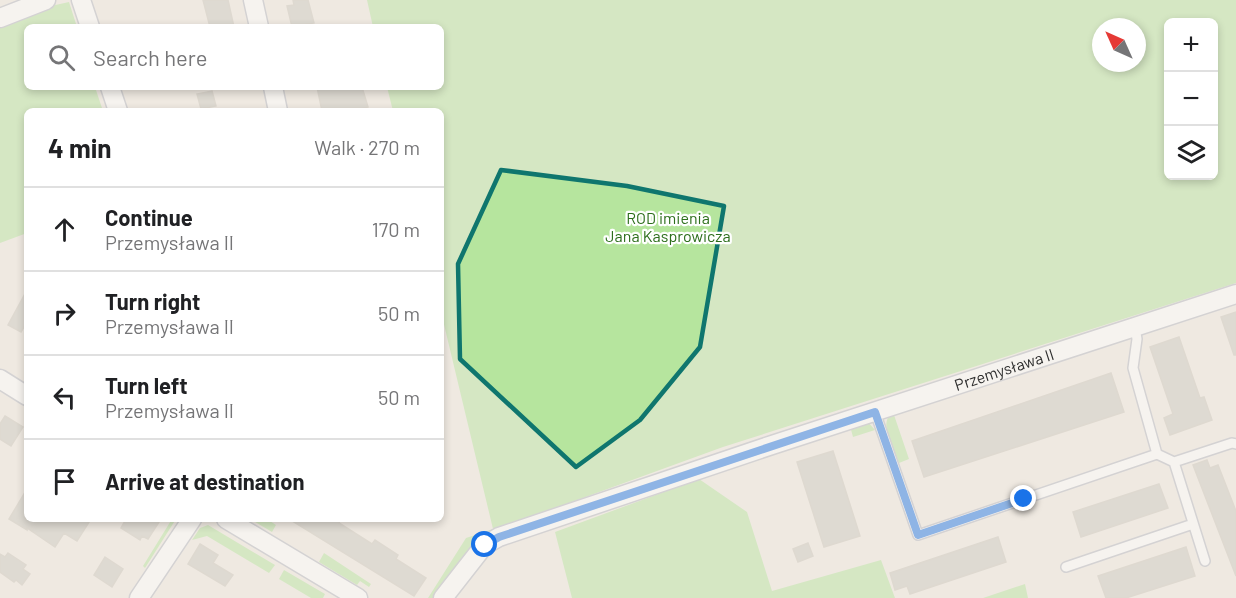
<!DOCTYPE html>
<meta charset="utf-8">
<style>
:root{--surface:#fff;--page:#f2f2f2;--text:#202124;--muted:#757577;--line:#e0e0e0}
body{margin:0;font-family:Barlow,sans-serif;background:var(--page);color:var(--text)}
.controls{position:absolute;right:18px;top:18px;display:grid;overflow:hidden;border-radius:9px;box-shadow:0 3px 9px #0003}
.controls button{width:54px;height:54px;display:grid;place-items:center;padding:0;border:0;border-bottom:2px solid var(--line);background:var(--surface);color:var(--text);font:30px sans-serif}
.compass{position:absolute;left:1092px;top:18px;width:54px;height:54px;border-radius:50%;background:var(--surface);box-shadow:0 3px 9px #0003;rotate:315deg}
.stop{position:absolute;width:18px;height:18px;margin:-14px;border:4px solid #1a73e8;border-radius:50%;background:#fff}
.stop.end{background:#1a73e8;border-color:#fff;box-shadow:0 2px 6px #0008}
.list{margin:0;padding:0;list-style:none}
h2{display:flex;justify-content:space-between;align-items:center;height:78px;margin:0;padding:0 24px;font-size:26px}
h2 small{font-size:20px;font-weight:400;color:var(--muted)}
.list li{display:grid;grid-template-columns:39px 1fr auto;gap:18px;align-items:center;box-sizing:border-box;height:84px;padding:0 24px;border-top:2px solid var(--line)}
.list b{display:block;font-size:22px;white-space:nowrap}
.list p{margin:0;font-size:20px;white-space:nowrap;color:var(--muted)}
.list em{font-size:20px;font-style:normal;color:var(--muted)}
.icon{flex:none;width:33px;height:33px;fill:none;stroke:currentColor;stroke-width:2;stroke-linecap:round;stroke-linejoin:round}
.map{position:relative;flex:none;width:1236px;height:598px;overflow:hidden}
.search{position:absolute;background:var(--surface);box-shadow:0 3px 9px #0003;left:24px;top:24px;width:420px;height:66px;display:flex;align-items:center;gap:15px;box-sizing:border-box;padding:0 21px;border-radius:9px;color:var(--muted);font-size:22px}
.panel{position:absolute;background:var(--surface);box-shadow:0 3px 9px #0003;left:24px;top:108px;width:420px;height:414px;border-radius:9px}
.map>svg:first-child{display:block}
.green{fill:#b6e59e;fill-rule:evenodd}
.building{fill:#cbc7bf;stroke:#cbc5ba;stroke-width:1.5}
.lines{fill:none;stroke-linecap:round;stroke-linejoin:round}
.lane-casing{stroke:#b4b7c1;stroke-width:12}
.street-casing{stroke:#b4b7c1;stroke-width:21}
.lane{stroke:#fff;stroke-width:9}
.street{stroke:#fff;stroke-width:18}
.route{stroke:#1a73e8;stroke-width:8}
.marked{fill:none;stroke:#0f766e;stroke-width:4.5;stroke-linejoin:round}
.labels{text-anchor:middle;stroke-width:4.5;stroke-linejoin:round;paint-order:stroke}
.park-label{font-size:16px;fill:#2c6e1b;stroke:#fff}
.street-label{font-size:16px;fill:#2e2e2e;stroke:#fff}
</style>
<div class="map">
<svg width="1236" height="598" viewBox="0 0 1236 598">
<rect width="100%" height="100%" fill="#efe9e1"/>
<path class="green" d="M367,0H1236V283L723,447L558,507L560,511L461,564L434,598H428L466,538L493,529L441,312V111H393L387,87H441V27H373ZM1168,22H1214V176H1168ZM1101,27H1137V63H1101Z
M69,2L77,27H27V87H95L103,111H27V233L0,243V28L24,12Z
M893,412L909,459L899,463C894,449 877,423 893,412Z
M868,422L875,430L853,437L850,426Z
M699,479L747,512L772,591L881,560L895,598H572L555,532Z
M172,519H176L145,568L143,566Z
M250,519H267L276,525L272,532Z
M208,525L275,565L269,573L207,536L192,540L200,528Z
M324,553L371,584L369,587L360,581L357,585L319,562Z
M284,570L325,594L323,598H311L279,579Z
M1025,584L1028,598H983Z"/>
<path class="building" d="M203,0H228L234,27H210Z
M293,0H308L314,23L292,27L287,6L294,5Z
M317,87H362L368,107L354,111H322Z
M212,91L216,106L201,109L197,94Z
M27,290V322L21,332L8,325Z
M1236,312V355H1234L1221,317Z
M1179,337L1200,398L1204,397L1212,420L1170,435L1164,418L1173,414L1150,347Z
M1111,373L1124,412L924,477L912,441Z
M5,416L23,427L11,446L0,439V424Z
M833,451L860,536L824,547L797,462Z
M1207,460L1210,468L1218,465L1236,511V576L1193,465Z
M1159,484L1168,508L1081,537L1073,512Z
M27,489V519H91L77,541L64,533L55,547L27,528V530L9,519Z
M126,519H161L148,539L142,536L140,540L121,528Z
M289,519H341L339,523L372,544L375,540L398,555L396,559L426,578L414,596Z
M998,537L1006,562L910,594L907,586L895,590L890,573Z
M808,543L813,556L798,562L793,549Z
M200,544L218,555L213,563L233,575L225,586L188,564Z
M1186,547L1195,576L1126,598H1106L1098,576Z
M8,553L26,565L23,569L30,574L22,585L16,580L14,582L0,572V554L5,557Z
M105,557L123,569L112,587L94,575Z"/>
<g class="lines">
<g class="lane-casing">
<path id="lane" d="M1135,328L1137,339L1133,368L1157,454
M875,412L918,535L1157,454L1174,462L1232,443L1236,444
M1174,462L1205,561
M1066,567L1193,524"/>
</g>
<g class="street-casing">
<g id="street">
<path d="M81,0L90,27"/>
<path d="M253,0L259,27"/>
<path d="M0,18L46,0"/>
<path d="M110,87L118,111"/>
<path d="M273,87L278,111"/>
<path d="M0,379L27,396"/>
<path d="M226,519L358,598"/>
<path d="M139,598L192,519"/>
<path id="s1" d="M443,598L479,552L485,545L499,537L772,445L1236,294"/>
</g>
</g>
<use href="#lane" class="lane"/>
<use href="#street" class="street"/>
</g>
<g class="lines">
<path class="route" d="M485,545L499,537L875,412L918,535L1024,499"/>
</g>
<path d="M0 0H1236V598H0ZM501,170L627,186L724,206L700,347L640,420L576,467L460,359L458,264Z" fill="#efe9e1" fill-opacity=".55" fill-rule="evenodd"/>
<path class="marked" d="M501,170L627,186L724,206L700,347L640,420L576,467L460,359L458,264Z"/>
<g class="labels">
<g class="park-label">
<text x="668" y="224">ROD imienia<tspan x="668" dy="18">Jana Kasprowicza</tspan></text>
</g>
<g class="street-label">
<text dy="6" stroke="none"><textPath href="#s1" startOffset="616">Przemysława II</textPath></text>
</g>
</g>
</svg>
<div class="controls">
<button>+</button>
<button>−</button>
<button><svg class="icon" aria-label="layers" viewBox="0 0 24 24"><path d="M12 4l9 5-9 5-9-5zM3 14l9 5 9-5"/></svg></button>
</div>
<svg class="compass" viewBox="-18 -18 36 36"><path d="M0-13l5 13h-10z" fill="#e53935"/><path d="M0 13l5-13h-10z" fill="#757577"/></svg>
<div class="stop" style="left:485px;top:545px"></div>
<div class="stop end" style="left:1024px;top:499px"></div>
<div class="search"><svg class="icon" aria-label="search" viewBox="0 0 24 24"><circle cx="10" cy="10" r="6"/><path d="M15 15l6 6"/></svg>Search here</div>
<section class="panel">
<h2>4 min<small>Walk · 270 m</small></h2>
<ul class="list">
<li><svg class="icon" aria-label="ahead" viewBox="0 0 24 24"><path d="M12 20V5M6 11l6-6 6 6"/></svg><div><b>Continue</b><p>Przemysława II</p></div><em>170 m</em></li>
<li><svg class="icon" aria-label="right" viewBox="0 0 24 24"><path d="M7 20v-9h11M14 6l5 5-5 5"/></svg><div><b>Turn right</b><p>Przemysława II</p></div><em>50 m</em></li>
<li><svg class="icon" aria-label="left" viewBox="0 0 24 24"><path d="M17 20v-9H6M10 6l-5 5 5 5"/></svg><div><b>Turn left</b><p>Przemysława II</p></div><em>50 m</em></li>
<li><svg class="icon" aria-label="arrive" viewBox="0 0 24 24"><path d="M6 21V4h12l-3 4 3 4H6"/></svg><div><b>Arrive at destination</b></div></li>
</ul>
</section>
</div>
